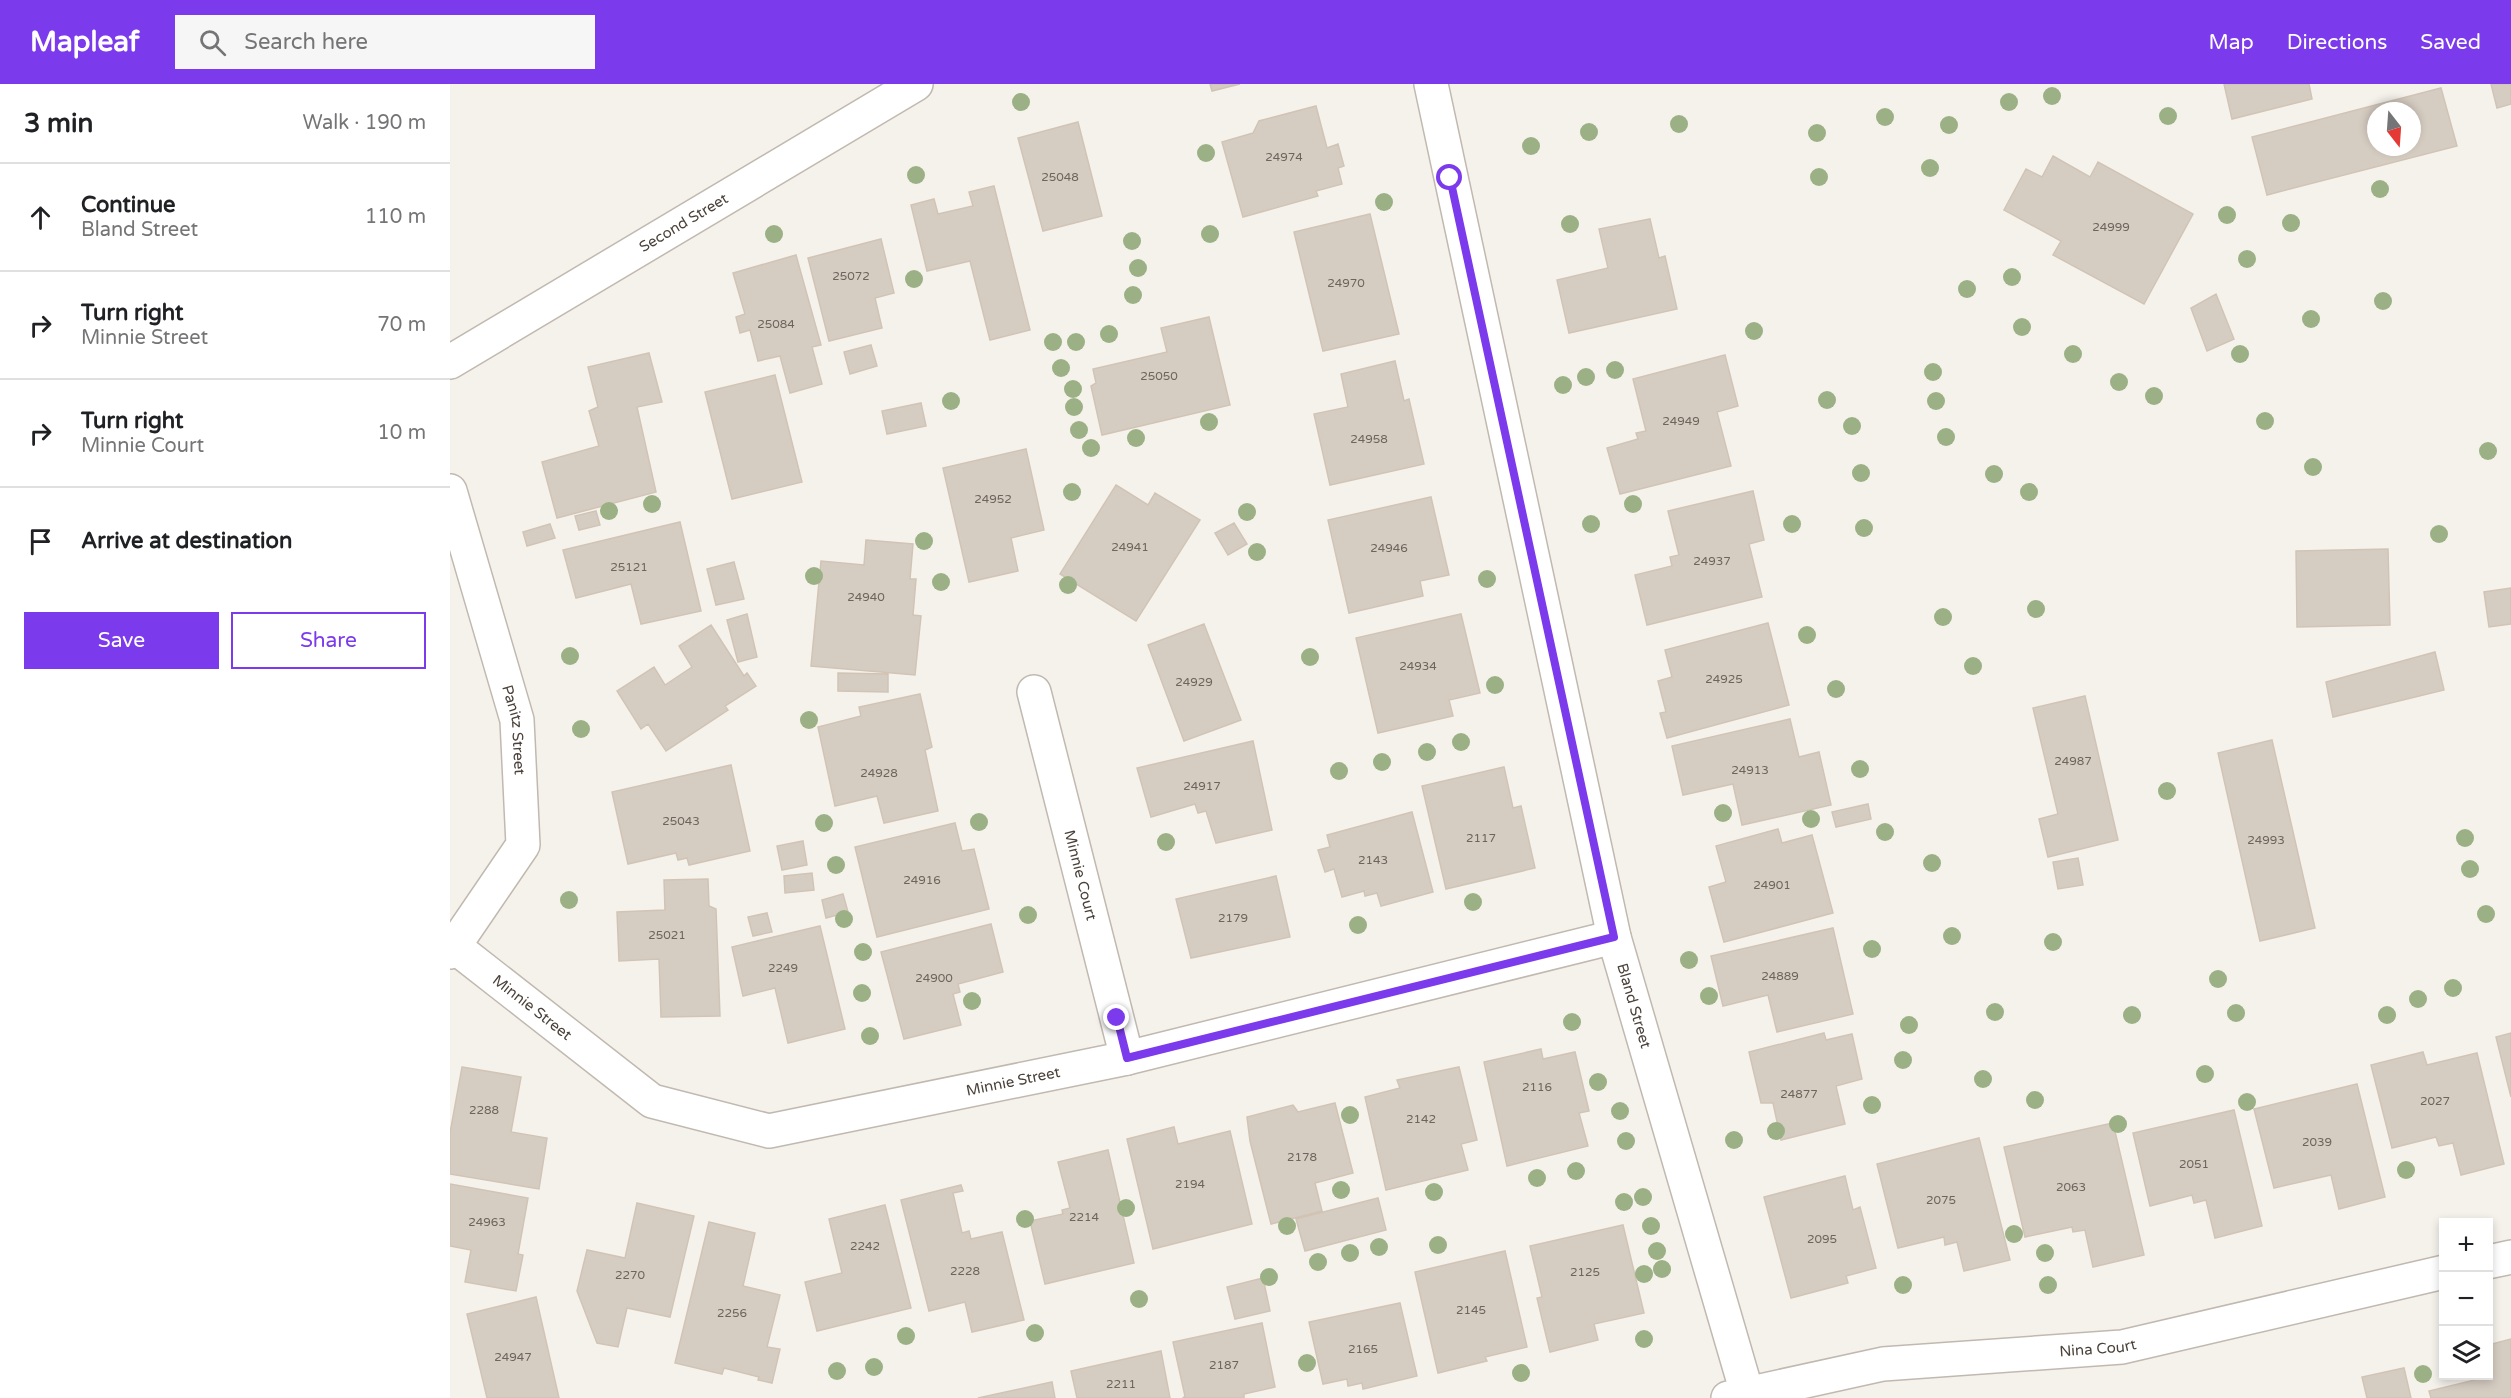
<!DOCTYPE html>
<meta charset="utf-8">
<style>
:root{--surface:#fff;--page:#f6f6f6;--text:#202124;--muted:#757577;--line:#e0e0e0;--accent:#7c3aed}
body{margin:0;font-family:"Varela Round",sans-serif;background:var(--page);color:var(--text)}
.controls{position:absolute;right:18px;bottom:18px;display:grid;overflow:hidden;border-radius:0px;box-shadow:0 3px 9px #0003}
.controls button{width:54px;height:54px;display:grid;place-items:center;padding:0;border:0;border-bottom:2px solid var(--line);background:var(--surface);color:var(--text);font:30px sans-serif}
.compass{position:absolute;left:1917px;top:18px;width:54px;height:54px;border-radius:50%;background:var(--surface);box-shadow:0 3px 9px #0003;rotate:163deg}
.stop{position:absolute;width:18px;height:18px;margin:-14px;border:4px solid #7c3aed;border-radius:50%;background:#fff}
.stop.end{background:#7c3aed;border-color:#fff;box-shadow:0 2px 6px #0008}
.list{margin:0;padding:0;list-style:none}
h2{display:flex;justify-content:space-between;align-items:center;height:78px;margin:0;padding:0 24px;font-size:26px}
h2 small{font-size:20px;font-weight:400;color:var(--muted)}
.list li{display:grid;grid-template-columns:39px 1fr auto;gap:18px;align-items:center;box-sizing:border-box;height:108px;padding:0 24px;border-top:2px solid var(--line)}
.list b{display:block;font-size:22px;white-space:nowrap}
.list p{margin:0;font-size:20px;white-space:nowrap;color:var(--muted)}
.list em{font-size:20px;font-style:normal;color:var(--muted)}
.actions{display:flex;gap:12px;padding:18px 24px}
.actions a{flex:1;padding:14px 0;border:2px solid var(--accent);border-radius:0px;text-align:center;font-size:21px;color:var(--accent)}
.actions .main{background:var(--accent);color:#fff}
.icon{flex:none;width:33px;height:33px;fill:none;stroke:currentColor;stroke-width:2;stroke-linecap:round;stroke-linejoin:round}
.map{position:relative;flex:none;width:2061px;height:1314px;overflow:hidden}
header{display:flex;align-items:center;gap:36px;box-sizing:border-box;height:84px;padding:0 30px;background:var(--accent);color:#fff}
header strong{font-size:28px}
nav{display:flex;gap:33px;margin-inline-start:auto;font-size:21px}
.search{width:420px;height:54px;background:var(--page);display:flex;align-items:center;gap:15px;box-sizing:border-box;padding:0 21px;border-radius:0px;color:var(--muted);font-size:22px}
main{display:flex}
aside{flex:1;background:var(--surface)}
.map>svg:first-child{display:block}
.building{fill:#d6cdc2;stroke:#d1c4b5;stroke-width:1.5;fill-rule:evenodd}
.lines{fill:none;stroke-linecap:round;stroke-linejoin:round}
.minor-casing{stroke:#c1b9af;stroke-width:36}
.minor{stroke:#fff;stroke-width:33}
.tree{fill:#9bb084}
.route{stroke:#7c3aed;stroke-width:8}
.labels{text-anchor:middle;stroke-width:4.5;stroke-linejoin:round;paint-order:stroke}
.number-label{font-size:12px;fill:#6d655c}
.street-label{font-size:15px;fill:#4a423a;stroke:#fff}
</style>
<header>
<strong>Mapleaf</strong>
<div class="search"><svg class="icon" aria-label="search" viewBox="0 0 24 24"><circle cx="10" cy="10" r="6"/><path d="M15 15l6 6"/></svg>Search here</div>
<nav><a>Map</a><a>Directions</a><a>Saved</a></nav>
</header>
<main>
<aside>
<h2>3 min<small>Walk · 190 m</small></h2>
<ul class="list">
<li><svg class="icon" aria-label="ahead" viewBox="0 0 24 24"><path d="M12 20V5M6 11l6-6 6 6"/></svg><div><b>Continue</b><p>Bland Street</p></div><em>110 m</em></li>
<li><svg class="icon" aria-label="right" viewBox="0 0 24 24"><path d="M7 20v-9h11M14 6l5 5-5 5"/></svg><div><b>Turn right</b><p>Minnie Street</p></div><em>70 m</em></li>
<li><svg class="icon" aria-label="right" viewBox="0 0 24 24"><path d="M7 20v-9h11M14 6l5 5-5 5"/></svg><div><b>Turn right</b><p>Minnie Court</p></div><em>10 m</em></li>
<li><svg class="icon" aria-label="arrive" viewBox="0 0 24 24"><path d="M6 21V4h12l-3 4 3 4H6"/></svg><div><b>Arrive at destination</b></div></li>
</ul>
<div class="actions"><a class="main">Save</a><a>Share</a></div>
</aside>
<div class="map">
<svg width="2061" height="1314" viewBox="0 0 2061 1314">
<rect width="100%" height="100%" fill="#f5f2ec"/>
<path class="building" d="M760,0H790L762,7Z
M1774,0H1859L1862,15L1782,35Z
M2041,0H2061V20L2047,24Z
M1991,4L2007,62L1817,111L1802,53ZM1926,27H1962V63H1926Z
M866,22L877,64L888,60L894,82L888,84L892,100L866,107L868,112L793,133L772,58L803,49L809,37Z
M628,38L652,132L593,147L568,54Z
M1603,72L1640,93L1648,78L1743,130L1694,220L1603,171L1611,157L1554,126L1576,85L1592,93Z
M544,102L580,246L540,256L520,177L477,187L461,121L484,115L488,130L523,122L519,108Z
M920,130L949,250L873,267L844,148Z
M1200,135L1209,174L1215,172L1227,225L1119,249L1107,196L1158,184L1149,145Z
M431,155L444,209L425,214L432,244L379,257L358,174Z
M346,171L371,261L362,263L372,300L340,309L330,272L308,277L300,246L290,249L286,233L295,230L283,189Z
M1766,210L1784,255L1757,267L1741,224Z
M759,233L780,321L652,351L641,302L646,299L643,285L717,268L711,244Z
M421,261L427,282L400,290L394,268Z
M199,269L212,318L187,323L206,408L107,434L92,378L149,362L139,327L148,323L138,283Z
M1275,271L1288,322L1267,328L1281,382L1170,410L1157,364L1188,355L1186,349L1196,347L1183,295Z
M945,277L954,317L959,315L974,380L880,401L864,330L898,323L891,290Z
M325,291L352,398L282,415L255,308Z
M471,319L476,342L437,350L432,327Z
M576,365L594,446L561,454L568,487L519,498L493,384Z
M666,401L698,421L705,409L750,436L686,537L610,490Z
M1303,407L1314,456L1299,460L1312,513L1197,541L1185,491L1222,482L1220,473L1229,471L1218,427Z
M981,413L999,491L970,497L973,512L899,529L878,436Z
M146,427L150,441L129,446L125,432Z
M230,438L251,527L191,540L181,500L126,514L113,466Z
M784,439L797,460L778,471L765,449Z
M100,440L105,454L77,462L73,448Z
M416,456L463,460L460,495H466L463,531L471,532L465,591L361,582L371,477L414,481Z
M1938,465L1940,541L1847,543L1846,467Z
M284,478L294,515L266,521L257,485Z
M2061,504V540L2039,543L2034,508Z
M297,530L307,573L288,578L277,536Z
M1011,530L1030,609L999,616L1003,632L928,649L906,554Z
M1318,539L1339,621L1217,654L1210,629L1216,628L1208,597L1222,593L1215,566Z
M754,540L791,636L734,657L698,561Z
M261,541L294,592L297,589L306,602L275,622L278,626L216,667L198,640L191,645L167,607L204,583L215,601L242,583L229,562Z
M1985,568L1994,606L1883,633L1876,598Z
M388,589L438,590V608L388,607Z
M470,610L482,663L475,666L488,727L434,739L427,712L385,722L368,643L411,632L409,623Z
M1635,612L1668,756L1598,773L1589,735L1608,730L1583,624Z
M1340,635L1349,673L1369,668L1381,721L1292,741L1283,700L1233,711L1222,662Z
M1822,656L1865,844L1810,857L1768,669Z
M803,657L822,746L766,759L756,727L748,729L745,720L701,733L687,684Z
M281,681L300,767L239,781L237,774L228,776L226,769L178,780L162,708Z
M1054,683L1063,724L1071,722L1085,784L996,805L972,702Z
M1418,720L1421,735L1386,743L1382,728Z
M962,728L983,808L931,822L927,809L915,812L914,807L892,813L884,785L875,788L868,766L880,763L877,751Z
M505,739L512,767L524,765L539,825L427,853L405,763Z
M1328,745L1332,759L1362,751L1383,829L1274,858L1259,803L1276,798L1266,762Z
M353,757L357,781L332,786L327,762Z
M1628,774L1633,801L1608,805L1603,778Z
M362,789L364,806L335,809L334,792Z
M826,792L840,853L741,874L726,815Z
M258,795L259,822L266,825L270,932L211,933L209,875L169,877L167,828L215,826L214,796Z
M393,810L398,828L376,834L372,816Z
M317,829L322,848L303,852L298,833Z
M541,840L553,888L508,900L510,908L503,910L511,941L454,955L431,868Z
M370,842L395,945L338,959L325,904L293,912L282,863Z
M1383,844L1403,930L1327,948L1318,911L1273,922L1261,872Z
M1374,949L1376,956L1402,950L1412,995L1386,1002L1395,1040L1331,1056L1323,1019H1311L1299,968Z
M2061,949V1013L2046,953Z
M1091,965L1093,975L1125,968L1139,1027L1129,1029L1138,1062L1057,1082L1034,978Z
M1973,968L1977,981L2027,969L2054,1080L2011,1091L2003,1059L1989,1062L1986,1053L1942,1064L1921,981Z
M12,983L71,993L61,1048L97,1054L89,1105L0,1090V1049Z
M1009,983L1027,1056L1011,1060L1018,1086L936,1106L915,1013L950,1004L947,996Z
M1907,1000L1935,1113L1889,1125L1881,1091L1824,1104L1804,1025Z
M885,1019L903,1089L865,1099L872,1127L821,1140L800,1057L797,1033L843,1021L848,1028Z
M1784,1026L1812,1142L1765,1154L1756,1116L1744,1119L1742,1111L1700,1122L1683,1049Z
M1663,1039L1694,1171L1643,1183L1635,1146L1623,1148L1622,1143L1575,1153L1554,1063Z
M724,1043L728,1060L780,1047L802,1140L703,1165L677,1055Z
M1529,1054L1560,1176L1514,1187L1507,1158L1495,1161L1494,1153L1448,1164L1427,1080Z
M658,1066L684,1179L595,1200L580,1137L613,1130L612,1126L620,1124L608,1078Z
M1395,1092L1403,1126L1410,1123L1426,1184L1396,1192L1398,1199L1341,1214L1314,1113Z
M0,1100L78,1114L68,1170L73,1171L66,1207L15,1198L21,1166L0,1162Z
M511,1101L513,1107L503,1109L512,1149L519,1147L521,1155L552,1148L574,1236L522,1248L515,1218L479,1227L451,1116Z
M928,1114L936,1146L855,1167L846,1135Z
M187,1119L244,1132L220,1233L177,1224L168,1263L147,1259L127,1207L137,1166L175,1174Z
M435,1121L461,1224L367,1247L355,1198L392,1189L379,1135Z
M259,1138L305,1149L293,1202L330,1211L317,1263L330,1265L322,1299L308,1296L309,1293L274,1284L272,1290L225,1279Z
M1173,1141L1194,1229L1144,1240L1148,1256L1100,1268L1087,1214L1092,1213L1080,1162Z
M1055,1167L1077,1263L1035,1273L1037,1277L988,1289L965,1188Z
M813,1194L820,1227L785,1235L777,1203Z
M86,1213L109,1314H37L17,1230Z
M950,1219L967,1292L913,1305L912,1299L898,1302L897,1295L873,1300L859,1238Z
M812,1239L825,1303L794,1310V1314H733L735,1312L723,1258Z
M2061,1255V1314H1981L1979,1307L2037,1293L2038,1261Z
M711,1267L720,1314H627L621,1287Z
M1954,1284L1961,1314H1917L1912,1293Z
M602,1298L605,1314H528Z"/>
<g class="lines">
<g class="minor-casing">
<g id="minor">
<path id="s1" d="M981,0L1164,853L1297,1309"/>
<path id="s2" d="M0,278L466,0"/>
<path id="s3" d="M0,407L67,636L73,761L0,868"/>
<path id="s4" d="M584,608L677,974"/>
<path id="s5" d="M5,863L202,1017L319,1047L677,974L1164,853"/>
<path d="M2038,1178L2061,1173"/>
<path id="s6" d="M1278,1314L1433,1280L1672,1263L1994,1188"/>
</g>
</g>
<use href="#minor" class="minor"/>
</g>
<g class="tree">
<circle cx="1602" cy="12" r="9"/>
<circle cx="571" cy="18" r="9"/>
<circle cx="1559" cy="18" r="9"/>
<circle cx="1718" cy="32" r="9"/>
<circle cx="1435" cy="33" r="9"/>
<circle cx="1229" cy="40" r="9"/>
<circle cx="1499" cy="41" r="9"/>
<circle cx="1139" cy="48" r="9"/>
<circle cx="1367" cy="49" r="9"/>
<circle cx="1081" cy="62" r="9"/>
<circle cx="756" cy="69" r="9"/>
<circle cx="1480" cy="84" r="9"/>
<circle cx="466" cy="91" r="9"/>
<circle cx="1369" cy="93" r="9"/>
<circle cx="1930" cy="105" r="9"/>
<circle cx="934" cy="118" r="9"/>
<circle cx="1777" cy="131" r="9"/>
<circle cx="1841" cy="139" r="9"/>
<circle cx="1120" cy="140" r="9"/>
<circle cx="324" cy="150" r="9"/>
<circle cx="760" cy="150" r="9"/>
<circle cx="682" cy="157" r="9"/>
<circle cx="1797" cy="175" r="9"/>
<circle cx="688" cy="184" r="9"/>
<circle cx="1562" cy="193" r="9"/>
<circle cx="464" cy="195" r="9"/>
<circle cx="1517" cy="205" r="9"/>
<circle cx="683" cy="211" r="9"/>
<circle cx="1933" cy="217" r="9"/>
<circle cx="1861" cy="235" r="9"/>
<circle cx="1572" cy="243" r="9"/>
<circle cx="1304" cy="247" r="9"/>
<circle cx="659" cy="250" r="9"/>
<circle cx="603" cy="258" r="9"/>
<circle cx="626" cy="258" r="9"/>
<circle cx="1623" cy="270" r="9"/>
<circle cx="1790" cy="270" r="9"/>
<circle cx="611" cy="284" r="9"/>
<circle cx="1165" cy="286" r="9"/>
<circle cx="1483" cy="288" r="9"/>
<circle cx="1136" cy="293" r="9"/>
<circle cx="1669" cy="298" r="9"/>
<circle cx="1113" cy="301" r="9"/>
<circle cx="623" cy="305" r="9"/>
<circle cx="1704" cy="312" r="9"/>
<circle cx="1377" cy="316" r="9"/>
<circle cx="501" cy="317" r="9"/>
<circle cx="1486" cy="317" r="9"/>
<circle cx="624" cy="323" r="9"/>
<circle cx="1815" cy="337" r="9"/>
<circle cx="759" cy="338" r="9"/>
<circle cx="1402" cy="342" r="9"/>
<circle cx="629" cy="346" r="9"/>
<circle cx="1496" cy="353" r="9"/>
<circle cx="686" cy="354" r="9"/>
<circle cx="641" cy="364" r="9"/>
<circle cx="2038" cy="367" r="9"/>
<circle cx="1863" cy="383" r="9"/>
<circle cx="1411" cy="389" r="9"/>
<circle cx="1544" cy="390" r="9"/>
<circle cx="622" cy="408" r="9"/>
<circle cx="1579" cy="408" r="9"/>
<circle cx="202" cy="420" r="9"/>
<circle cx="1183" cy="420" r="9"/>
<circle cx="159" cy="427" r="9"/>
<circle cx="797" cy="428" r="9"/>
<circle cx="1141" cy="440" r="9"/>
<circle cx="1342" cy="440" r="9"/>
<circle cx="1414" cy="444" r="9"/>
<circle cx="1989" cy="450" r="9"/>
<circle cx="474" cy="457" r="9"/>
<circle cx="807" cy="468" r="9"/>
<circle cx="364" cy="492" r="9"/>
<circle cx="1037" cy="495" r="9"/>
<circle cx="491" cy="498" r="9"/>
<circle cx="618" cy="501" r="9"/>
<circle cx="1586" cy="525" r="9"/>
<circle cx="1493" cy="533" r="9"/>
<circle cx="1357" cy="551" r="9"/>
<circle cx="120" cy="572" r="9"/>
<circle cx="860" cy="573" r="9"/>
<circle cx="1523" cy="582" r="9"/>
<circle cx="1045" cy="601" r="9"/>
<circle cx="1386" cy="605" r="9"/>
<circle cx="359" cy="636" r="9"/>
<circle cx="131" cy="645" r="9"/>
<circle cx="1011" cy="658" r="9"/>
<circle cx="977" cy="668" r="9"/>
<circle cx="932" cy="678" r="9"/>
<circle cx="1410" cy="685" r="9"/>
<circle cx="889" cy="687" r="9"/>
<circle cx="1717" cy="707" r="9"/>
<circle cx="1273" cy="729" r="9"/>
<circle cx="1361" cy="735" r="9"/>
<circle cx="529" cy="738" r="9"/>
<circle cx="374" cy="739" r="9"/>
<circle cx="1435" cy="748" r="9"/>
<circle cx="2015" cy="754" r="9"/>
<circle cx="716" cy="758" r="9"/>
<circle cx="1482" cy="779" r="9"/>
<circle cx="386" cy="781" r="9"/>
<circle cx="2020" cy="785" r="9"/>
<circle cx="119" cy="816" r="9"/>
<circle cx="1023" cy="818" r="9"/>
<circle cx="2036" cy="830" r="9"/>
<circle cx="578" cy="831" r="9"/>
<circle cx="394" cy="835" r="9"/>
<circle cx="908" cy="841" r="9"/>
<circle cx="1502" cy="852" r="9"/>
<circle cx="1603" cy="858" r="9"/>
<circle cx="1422" cy="865" r="9"/>
<circle cx="413" cy="868" r="9"/>
<circle cx="1239" cy="876" r="9"/>
<circle cx="1768" cy="895" r="9"/>
<circle cx="2003" cy="904" r="9"/>
<circle cx="412" cy="909" r="9"/>
<circle cx="1259" cy="912" r="9"/>
<circle cx="1968" cy="915" r="9"/>
<circle cx="522" cy="917" r="9"/>
<circle cx="1545" cy="928" r="9"/>
<circle cx="1786" cy="929" r="9"/>
<circle cx="1682" cy="931" r="9"/>
<circle cx="1937" cy="931" r="9"/>
<circle cx="1122" cy="938" r="9"/>
<circle cx="1459" cy="941" r="9"/>
<circle cx="420" cy="952" r="9"/>
<circle cx="1453" cy="976" r="9"/>
<circle cx="1755" cy="990" r="9"/>
<circle cx="1533" cy="995" r="9"/>
<circle cx="1148" cy="998" r="9"/>
<circle cx="1585" cy="1016" r="9"/>
<circle cx="1797" cy="1018" r="9"/>
<circle cx="1422" cy="1021" r="9"/>
<circle cx="1170" cy="1027" r="9"/>
<circle cx="900" cy="1031" r="9"/>
<circle cx="1668" cy="1040" r="9"/>
<circle cx="1326" cy="1047" r="9"/>
<circle cx="1284" cy="1056" r="9"/>
<circle cx="1176" cy="1057" r="9"/>
<circle cx="1956" cy="1086" r="9"/>
<circle cx="1126" cy="1087" r="9"/>
<circle cx="1087" cy="1094" r="9"/>
<circle cx="891" cy="1106" r="9"/>
<circle cx="984" cy="1108" r="9"/>
<circle cx="1193" cy="1113" r="9"/>
<circle cx="1174" cy="1118" r="9"/>
<circle cx="676" cy="1124" r="9"/>
<circle cx="575" cy="1135" r="9"/>
<circle cx="837" cy="1142" r="9"/>
<circle cx="1201" cy="1142" r="9"/>
<circle cx="1564" cy="1150" r="9"/>
<circle cx="988" cy="1161" r="9"/>
<circle cx="929" cy="1163" r="9"/>
<circle cx="1207" cy="1167" r="9"/>
<circle cx="900" cy="1169" r="9"/>
<circle cx="1595" cy="1169" r="9"/>
<circle cx="868" cy="1178" r="9"/>
<circle cx="1212" cy="1185" r="9"/>
<circle cx="1194" cy="1190" r="9"/>
<circle cx="819" cy="1193" r="9"/>
<circle cx="1453" cy="1201" r="9"/>
<circle cx="1598" cy="1201" r="9"/>
<circle cx="689" cy="1215" r="9"/>
<circle cx="585" cy="1249" r="9"/>
<circle cx="456" cy="1252" r="9"/>
<circle cx="1194" cy="1255" r="9"/>
<circle cx="857" cy="1279" r="9"/>
<circle cx="424" cy="1283" r="9"/>
<circle cx="387" cy="1287" r="9"/>
<circle cx="1071" cy="1289" r="9"/>
<circle cx="1973" cy="1290" r="9"/>
</g>
<g class="lines">
<path class="route" d="M667,934L677,974L1164,853L1000,94"/>
</g>
<g class="labels">
<g class="number-label">
<text x="834" y="77">24974</text>
<text x="610" y="97">25048</text>
<text x="1661" y="147">24999</text>
<text x="401" y="196">25072</text>
<text x="896" y="203">24970</text>
<text x="326" y="244">25084</text>
<text x="709" y="296">25050</text>
<text x="1231" y="341">24949</text>
<text x="919" y="359">24958</text>
<text x="543" y="419">24952</text>
<text x="680" y="467">24941</text>
<text x="939" y="468">24946</text>
<text x="1262" y="481">24937</text>
<text x="179" y="487">25121</text>
<text x="416" y="517">24940</text>
<text x="968" y="586">24934</text>
<text x="1274" y="599">24925</text>
<text x="744" y="602">24929</text>
<text x="1623" y="681">24987</text>
<text x="1300" y="690">24913</text>
<text x="429" y="693">24928</text>
<text x="752" y="706">24917</text>
<text x="231" y="741">25043</text>
<text x="1031" y="758">2117</text>
<text x="1816" y="760">24993</text>
<text x="923" y="780">2143</text>
<text x="472" y="800">24916</text>
<text x="1322" y="805">24901</text>
<text x="783" y="838">2179</text>
<text x="217" y="855">25021</text>
<text x="333" y="888">2249</text>
<text x="1330" y="896">24889</text>
<text x="484" y="898">24900</text>
<text x="1087" y="1007">2116</text>
<text x="1349" y="1014">24877</text>
<text x="1985" y="1021">2027</text>
<text x="34" y="1030">2288</text>
<text x="971" y="1039">2142</text>
<text x="1867" y="1062">2039</text>
<text x="852" y="1077">2178</text>
<text x="1744" y="1084">2051</text>
<text x="740" y="1104">2194</text>
<text x="1621" y="1107">2063</text>
<text x="1491" y="1120">2075</text>
<text x="634" y="1137">2214</text>
<text x="37" y="1142">24963</text>
<text x="1372" y="1159">2095</text>
<text x="415" y="1166">2242</text>
<text x="515" y="1191">2228</text>
<text x="1135" y="1192">2125</text>
<text x="180" y="1195">2270</text>
<text x="1021" y="1230">2145</text>
<text x="282" y="1233">2256</text>
<text x="913" y="1269">2165</text>
<text x="63" y="1277">24947</text>
<text x="774" y="1285">2187</text>
<text x="671" y="1304">2211</text>
</g>
<g class="street-label">
<text dy="5" stroke="none"><textPath href="#s2" startOffset="272">Second Street</textPath></text>
<text dy="5" stroke="none"><textPath href="#s3" startOffset="248">Panitz Street</textPath></text>
<text dy="5" stroke="none"><textPath href="#s4" startOffset="189">Minnie Court</textPath></text>
<text dy="5" stroke="none"><textPath href="#s1" startOffset="944">Bland Street</textPath></text>
<text dy="5" stroke="none"><textPath href="#s5" startOffset="98">Minnie Street</textPath></text>
<text dy="5" stroke="none"><textPath href="#s5" startOffset="620">Minnie Street</textPath></text>
<text dy="5" stroke="none"><textPath href="#s6" startOffset="374">Nina Court</textPath></text>
</g>
</g>
</svg>
<div class="controls">
<button>+</button>
<button>−</button>
<button><svg class="icon" aria-label="layers" viewBox="0 0 24 24"><path d="M12 4l9 5-9 5-9-5zM3 14l9 5 9-5"/></svg></button>
</div>
<svg class="compass" viewBox="-18 -18 36 36"><path d="M0-13l5 13h-10z" fill="#e53935"/><path d="M0 13l5-13h-10z" fill="#757577"/></svg>
<div class="stop" style="left:1000px;top:94px"></div>
<div class="stop end" style="left:667px;top:934px"></div>
</div>
</main>
